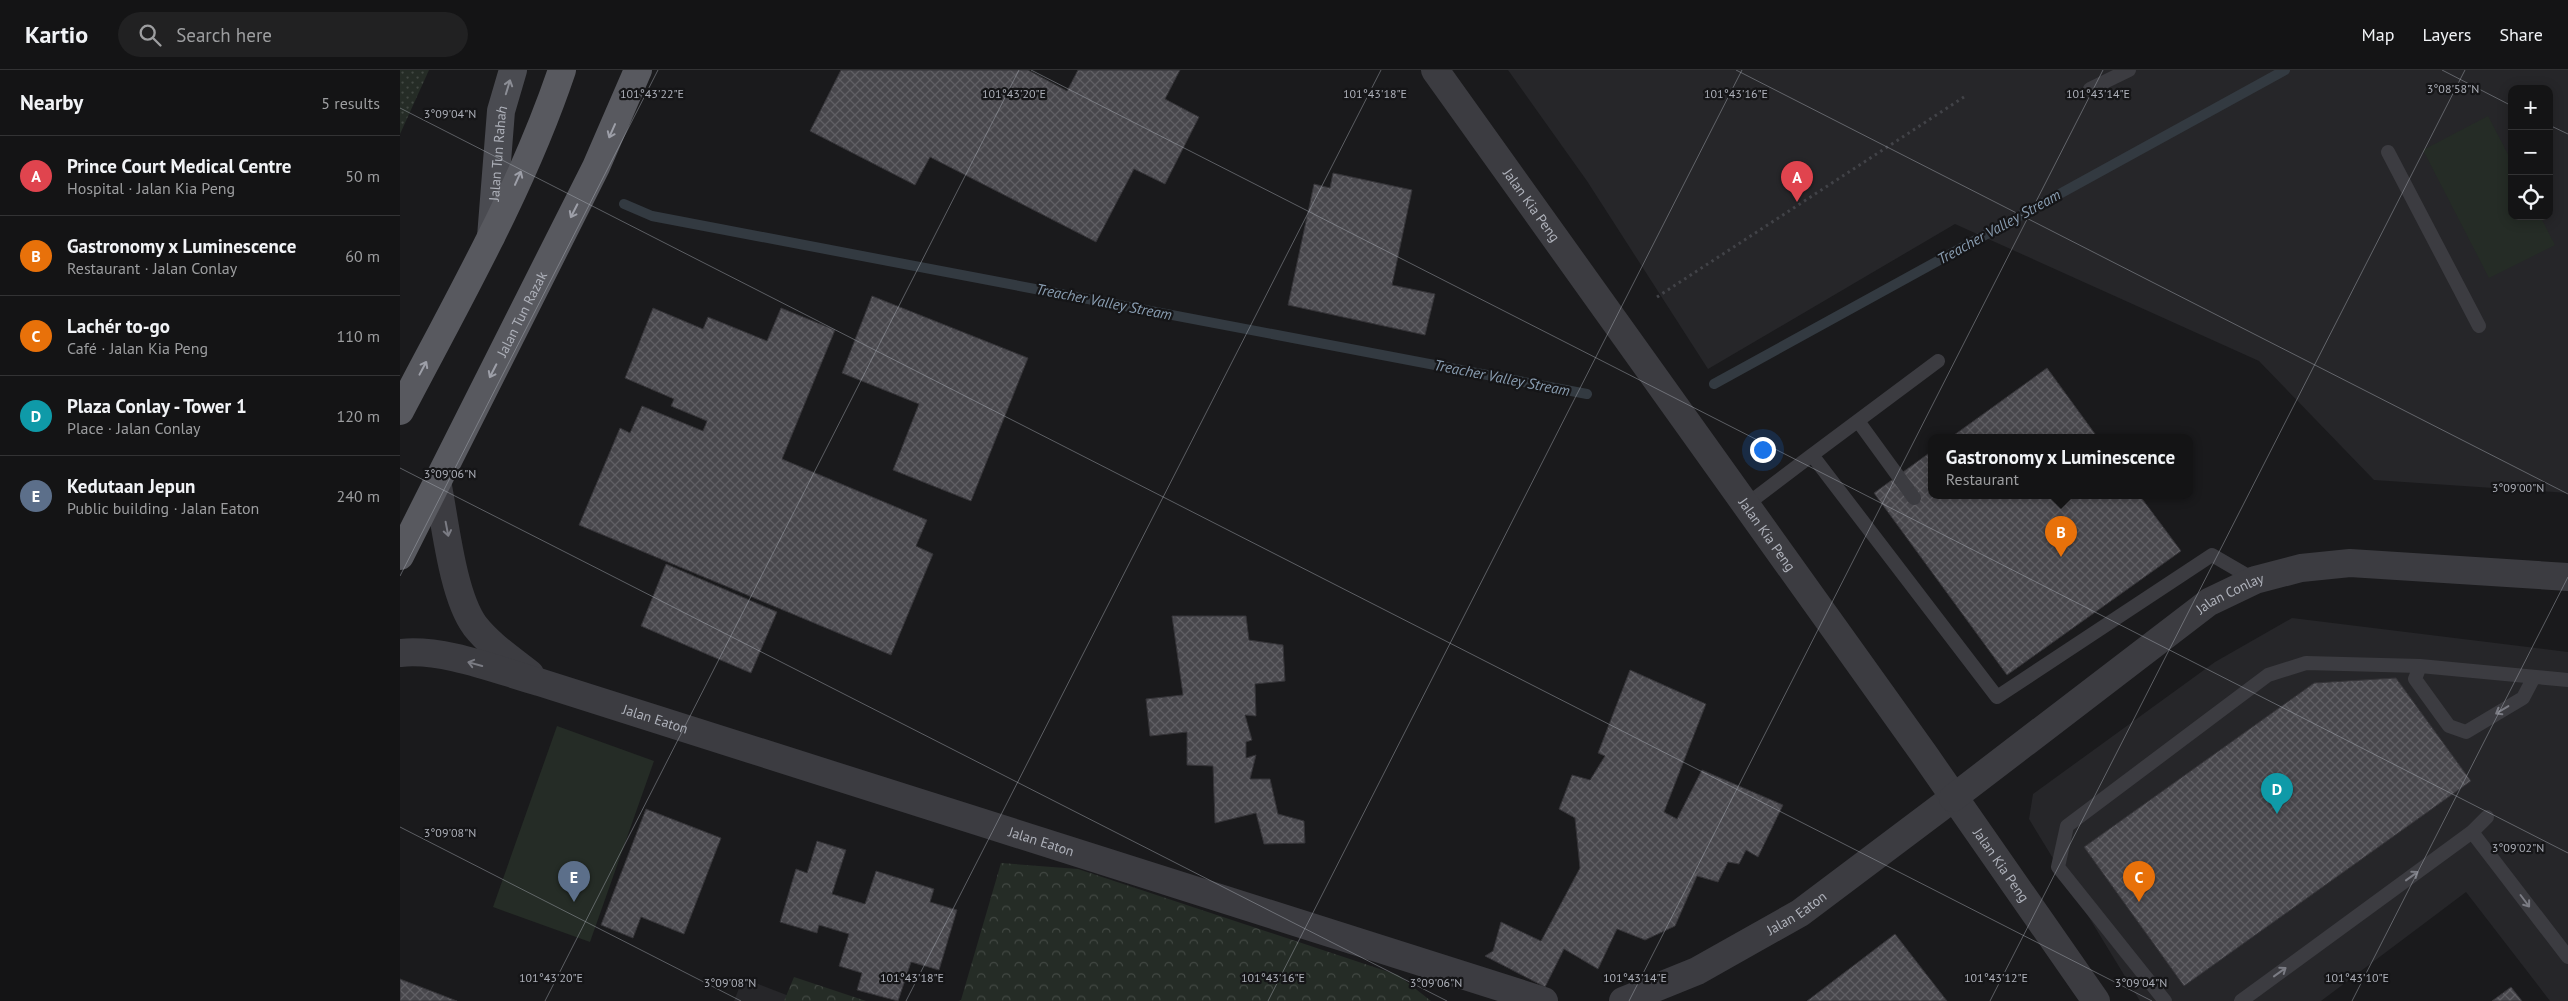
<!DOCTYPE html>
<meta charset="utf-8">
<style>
:root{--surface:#141415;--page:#212122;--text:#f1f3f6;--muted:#9d9ea0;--line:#333334;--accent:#e1b64e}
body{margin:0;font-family:"PT Sans",sans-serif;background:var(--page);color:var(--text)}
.controls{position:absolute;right:15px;top:15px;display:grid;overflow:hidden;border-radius:10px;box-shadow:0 2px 12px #0003}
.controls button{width:45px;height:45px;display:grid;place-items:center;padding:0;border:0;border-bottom:1px solid var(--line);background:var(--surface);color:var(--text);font:25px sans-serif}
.you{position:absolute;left:1362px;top:379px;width:18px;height:18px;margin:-12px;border:4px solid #fff;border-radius:50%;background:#1a73e8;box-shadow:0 0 0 8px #1a73e833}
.badge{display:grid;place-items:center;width:32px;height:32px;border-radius:50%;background:var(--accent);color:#fff;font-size:16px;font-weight:700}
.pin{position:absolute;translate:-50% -41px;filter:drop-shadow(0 1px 2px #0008)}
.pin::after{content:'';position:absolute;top:26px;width:18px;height:15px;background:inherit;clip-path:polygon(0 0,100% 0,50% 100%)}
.popup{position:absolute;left:1528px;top:364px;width:265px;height:65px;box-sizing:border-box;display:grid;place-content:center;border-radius:10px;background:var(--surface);filter:drop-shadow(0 1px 4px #0005);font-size:16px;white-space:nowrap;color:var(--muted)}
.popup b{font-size:19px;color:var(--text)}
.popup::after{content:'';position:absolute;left:50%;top:100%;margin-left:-10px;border:10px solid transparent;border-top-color:var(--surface)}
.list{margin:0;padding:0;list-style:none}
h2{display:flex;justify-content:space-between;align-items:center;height:65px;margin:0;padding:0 20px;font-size:21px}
h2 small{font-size:16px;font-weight:400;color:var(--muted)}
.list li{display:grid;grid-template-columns:32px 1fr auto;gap:15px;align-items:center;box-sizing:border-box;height:80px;padding:0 20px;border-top:1px solid var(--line)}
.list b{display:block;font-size:19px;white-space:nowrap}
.list p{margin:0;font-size:16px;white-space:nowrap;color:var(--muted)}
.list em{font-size:16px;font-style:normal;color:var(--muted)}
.icon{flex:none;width:28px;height:28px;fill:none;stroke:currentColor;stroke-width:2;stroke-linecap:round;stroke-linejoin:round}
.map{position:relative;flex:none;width:2168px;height:931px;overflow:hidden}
header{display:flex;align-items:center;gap:30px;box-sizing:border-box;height:70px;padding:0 25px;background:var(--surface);border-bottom:1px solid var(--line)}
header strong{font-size:24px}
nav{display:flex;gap:28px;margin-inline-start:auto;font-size:18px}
.search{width:350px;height:45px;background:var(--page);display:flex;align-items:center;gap:12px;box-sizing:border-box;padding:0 18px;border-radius:28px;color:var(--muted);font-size:19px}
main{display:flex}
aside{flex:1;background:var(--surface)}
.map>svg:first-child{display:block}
.built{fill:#262629;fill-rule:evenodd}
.grass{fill:url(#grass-dots)}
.forest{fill:url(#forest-crowns)}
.pitch{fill:#252c26}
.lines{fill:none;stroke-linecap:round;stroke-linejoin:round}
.stream{stroke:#333a41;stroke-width:10}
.building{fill:url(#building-cross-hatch);stroke:#353438}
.path{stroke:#424348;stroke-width:3;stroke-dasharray:2.5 4;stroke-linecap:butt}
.service{stroke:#3c3c41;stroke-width:14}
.minor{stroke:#3c3c41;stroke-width:28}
.tertiary{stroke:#3c3c41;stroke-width:28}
.secondary{stroke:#4a4b51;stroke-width:28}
.primary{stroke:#58595f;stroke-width:28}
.oneway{stroke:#8b8d95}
.oneway2{stroke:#9d9fa8}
.oneway3{stroke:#7b7c84}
.ticks{fill:none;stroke:#aeb1ba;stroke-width:1;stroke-opacity:0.45}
.labels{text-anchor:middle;stroke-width:4.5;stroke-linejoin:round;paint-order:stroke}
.street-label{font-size:14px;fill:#aeb1ba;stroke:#151517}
.water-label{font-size:15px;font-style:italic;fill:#899db1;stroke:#151517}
.ticks-label{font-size:12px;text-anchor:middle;fill:#aeb1ba;stroke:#151517;stroke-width:4.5;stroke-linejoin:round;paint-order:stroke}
</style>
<header>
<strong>Kartio</strong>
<div class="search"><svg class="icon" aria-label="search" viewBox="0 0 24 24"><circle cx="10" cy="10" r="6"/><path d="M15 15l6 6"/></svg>Search here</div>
<nav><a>Map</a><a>Layers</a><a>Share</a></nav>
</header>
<main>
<aside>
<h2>Nearby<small>5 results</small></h2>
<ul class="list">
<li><span class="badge" style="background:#e0444e">A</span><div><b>Prince Court Medical Centre</b><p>Hospital · Jalan Kia Peng</p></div><em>50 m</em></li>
<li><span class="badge" style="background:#e8710a">B</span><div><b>Gastronomy x Luminescence</b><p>Restaurant · Jalan Conlay</p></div><em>60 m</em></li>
<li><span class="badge" style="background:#e8710a">C</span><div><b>Lachér to-go</b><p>Café · Jalan Kia Peng</p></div><em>110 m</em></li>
<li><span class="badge" style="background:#0f9aa8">D</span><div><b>Plaza Conlay - Tower 1</b><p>Place · Jalan Conlay</p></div><em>120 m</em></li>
<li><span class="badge" style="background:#5c6f8a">E</span><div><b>Kedutaan Jepun</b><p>Public building · Jalan Eaton</p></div><em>240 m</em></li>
</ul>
</aside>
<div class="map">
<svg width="2168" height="931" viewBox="0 0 2168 931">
<defs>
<pattern id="grass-dots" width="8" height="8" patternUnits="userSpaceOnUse" patternTransform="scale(1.25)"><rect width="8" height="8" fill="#252c26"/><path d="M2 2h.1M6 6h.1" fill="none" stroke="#424843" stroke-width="1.8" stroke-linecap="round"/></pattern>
<pattern id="forest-crowns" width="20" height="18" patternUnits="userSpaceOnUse" patternTransform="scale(1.25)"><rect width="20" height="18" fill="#252c26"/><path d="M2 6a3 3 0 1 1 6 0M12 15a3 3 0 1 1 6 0" fill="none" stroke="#424843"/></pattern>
<pattern id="building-cross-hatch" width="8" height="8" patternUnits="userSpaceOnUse" patternTransform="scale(1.25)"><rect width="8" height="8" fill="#48474c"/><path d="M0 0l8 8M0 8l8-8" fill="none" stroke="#605f64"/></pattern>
</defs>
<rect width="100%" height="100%" fill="#1a1a1c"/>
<path class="built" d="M1108,0H2168V423L1974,410L1859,291L1555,154L1308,299L1187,111ZM2112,19H2149V146H2112Z
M1892,548L2168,582V931H2150L2066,822L1921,931H1740L1629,749L1633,724L1815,592Z
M343,908L402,931H334Z"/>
<path class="grass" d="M0,0H29L0,64Z"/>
<path class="forest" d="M601,793L678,799L998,905L1031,931H559L561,930Z
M394,907L466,931H384Z"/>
<path class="pitch" d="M2088,46L2112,92V146H2140L2155,175L2089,208L2023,80Z
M157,656L254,691L190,872L93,837Z"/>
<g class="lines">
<path class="stream" d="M224,134L252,146L1187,324
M1314,314L1885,0"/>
</g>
<path class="building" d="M441,0H628L667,21L678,0H780L765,29L799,47L765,114L734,99L696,172L530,87L515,115L410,61Z
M933,103L1012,120L992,215L1035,224L1025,265L888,235L914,114L930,118Z
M472,226L628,288L571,431L493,400L519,334L442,303Z
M253,238L303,259L308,247L367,271L381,238L435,260L382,389L527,450L516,476L533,484L491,585L179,455L220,358L230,363L242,336L303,361L307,351L271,336L274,329L225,308Z
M1647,298L1698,368H1550Z
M1532,381V426H1740L1781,481L1607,605L1474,423Z
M266,494L377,542L351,603L241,556Z
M772,546H846L849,570L883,575L885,611L855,614L856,646L845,645L852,670L846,672V688L856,685L850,709H870L878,744L904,751L905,773L864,774L856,743L815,753L813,696L787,695V662L750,666L746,629L783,625Z
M1230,600L1306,634L1264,742L1277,749L1302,700L1383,735L1358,787L1346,780L1339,794L1328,792L1318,812L1297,806L1275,856L1245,870L1217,859L1198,899L1164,879L1145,917L1085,886L1093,881L1101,852L1141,871L1180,798L1175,748L1159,739L1172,705L1190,710L1205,686L1198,683Z
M1996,608L2071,711L1784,916L1684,777L1914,613Z
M246,739L321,768L284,864L241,847L233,868L201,855Z
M417,771L446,780L432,824L465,834L476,801L534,819L530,832L557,840L539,900L511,892L498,931L457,920L462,903L439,896L449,864L419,855L417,863L380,852L396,799L407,803Z
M1495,864L1547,931H1407Z
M0,909L57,931H0Z
M2111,917L2122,931H2092Z"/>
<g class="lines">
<path class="path" d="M1257,227L1564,27"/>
<path class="service" d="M1690,19L1729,0
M1988,82L2079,256
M1458,351L1514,428
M1412,385L1538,291
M1346,435L1412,385L1597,627L1812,485L1855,510
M2020,596L2015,609L2049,656L2066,662L2123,628L2134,607
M2072,762L2087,747
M1765,931L1658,797L1667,756L1868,605L1906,593L2020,596L2168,610
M1841,931L2072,762L2168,887"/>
<g class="minor">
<path d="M37,411C45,450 52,525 75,556C90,575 111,589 130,604"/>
<path id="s1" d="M0,583C43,578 97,600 139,612L1144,931"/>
<path id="s2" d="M1223,931L1297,901L1400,843L1553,728"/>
</g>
<g class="tertiary">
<path id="s3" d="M1035,0L1524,684L1696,931"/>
<path id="s4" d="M1553,728L1809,532L1855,510L1901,498L1950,493L2168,507"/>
</g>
<path class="secondary" id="s5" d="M91,167L101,41L113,0"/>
<g class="primary">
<path d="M0,341C58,230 122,119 162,0"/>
<path id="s6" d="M0,486L196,97L238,0"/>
</g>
</g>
<defs><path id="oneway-shaft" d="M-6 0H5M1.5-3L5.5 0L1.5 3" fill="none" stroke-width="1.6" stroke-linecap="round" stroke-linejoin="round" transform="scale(1.25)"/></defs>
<use class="oneway" href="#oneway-shaft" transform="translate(108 17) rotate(-73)"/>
<g class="oneway2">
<use href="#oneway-shaft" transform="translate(212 61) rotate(114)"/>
<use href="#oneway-shaft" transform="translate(118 108) rotate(-66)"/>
<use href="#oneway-shaft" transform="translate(174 141) rotate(117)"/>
<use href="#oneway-shaft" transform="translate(23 298) rotate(-62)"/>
<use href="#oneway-shaft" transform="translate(93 301) rotate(117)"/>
</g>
<g class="oneway3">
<use href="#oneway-shaft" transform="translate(47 459) rotate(79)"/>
<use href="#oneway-shaft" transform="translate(75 594) rotate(-165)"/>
<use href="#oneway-shaft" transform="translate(2102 640) rotate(149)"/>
<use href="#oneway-shaft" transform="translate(2012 806) rotate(-36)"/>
<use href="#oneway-shaft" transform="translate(2125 831) rotate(53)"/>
<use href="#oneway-shaft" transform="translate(1880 902) rotate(-36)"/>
</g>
<path class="ticks" d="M631,0L2168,783M1336,0L2168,424M2042,0L2112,36M0,38L1752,931M2149,55L2168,64M0,398L1047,931M0,506L258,0M0,757L341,931M145,931L619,0M506,931L981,0M868,931L1342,0M1229,931L1703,0M1590,931L2065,0M1952,931L2168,507"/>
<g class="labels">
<g class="street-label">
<text dy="5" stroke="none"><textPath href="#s5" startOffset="84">Jalan Tun Rahah</textPath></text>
<text dy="5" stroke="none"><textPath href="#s3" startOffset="166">Jalan Kia Peng</textPath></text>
<text dy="5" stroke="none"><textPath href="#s6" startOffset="271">Jalan Tun Razak</textPath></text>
<text dy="5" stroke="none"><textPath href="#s3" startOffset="571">Jalan Kia Peng</textPath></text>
<text dy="5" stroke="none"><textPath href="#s4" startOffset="345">Jalan Conlay</textPath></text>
<text dy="5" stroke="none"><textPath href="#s1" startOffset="265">Jalan Eaton</textPath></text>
<text dy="5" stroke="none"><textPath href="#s1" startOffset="670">Jalan Eaton</textPath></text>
<text dy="5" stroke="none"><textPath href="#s3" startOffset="976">Jalan Kia Peng</textPath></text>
<text dy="5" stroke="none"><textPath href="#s2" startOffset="195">Jalan Eaton</textPath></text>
</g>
<g class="water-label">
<text transform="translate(1599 157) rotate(-29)" y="5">Treacher Valley Stream</text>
<text transform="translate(704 232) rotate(11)" y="5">Treacher Valley Stream</text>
<text transform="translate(1102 308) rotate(11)" y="5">Treacher Valley Stream</text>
</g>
</g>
<g class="ticks-label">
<text x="2053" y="23">3°08'58"N</text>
<text x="252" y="28">101°43'22"E</text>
<text x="614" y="28">101°43'20"E</text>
<text x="975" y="28">101°43'18"E</text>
<text x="1336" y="28">101°43'16"E</text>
<text x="1698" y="28">101°43'14"E</text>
<text x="50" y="48">3°09'04"N</text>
<text x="50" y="408">3°09'06"N</text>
<text x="2118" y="422">3°09'00"N</text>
<text x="50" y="767">3°09'08"N</text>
<text x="2118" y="782">3°09'02"N</text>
<text x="151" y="912">101°43'20"E</text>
<text x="512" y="912">101°43'18"E</text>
<text x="873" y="912">101°43'16"E</text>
<text x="1235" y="912">101°43'14"E</text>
<text x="1596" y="912">101°43'12"E</text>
<text x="1957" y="912">101°43'10"E</text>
<text x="1036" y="917">3°09'06"N</text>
<text x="330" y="917">3°09'08"N</text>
<text x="1741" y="917">3°09'04"N</text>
</g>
</svg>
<div class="controls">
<button>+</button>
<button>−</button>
<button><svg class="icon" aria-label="locate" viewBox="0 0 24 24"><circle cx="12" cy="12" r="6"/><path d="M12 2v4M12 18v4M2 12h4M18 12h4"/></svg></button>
</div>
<div class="you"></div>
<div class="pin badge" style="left:1397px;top:132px;background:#e0444e">A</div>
<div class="pin badge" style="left:1661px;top:487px;background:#e8710a">B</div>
<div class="popup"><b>Gastronomy x Luminescence</b>Restaurant</div>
<div class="pin badge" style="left:1739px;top:832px;background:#e8710a">C</div>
<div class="pin badge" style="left:1877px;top:744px;background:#0f9aa8">D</div>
<div class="pin badge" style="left:174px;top:832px;background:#5c6f8a">E</div>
</div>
</main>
